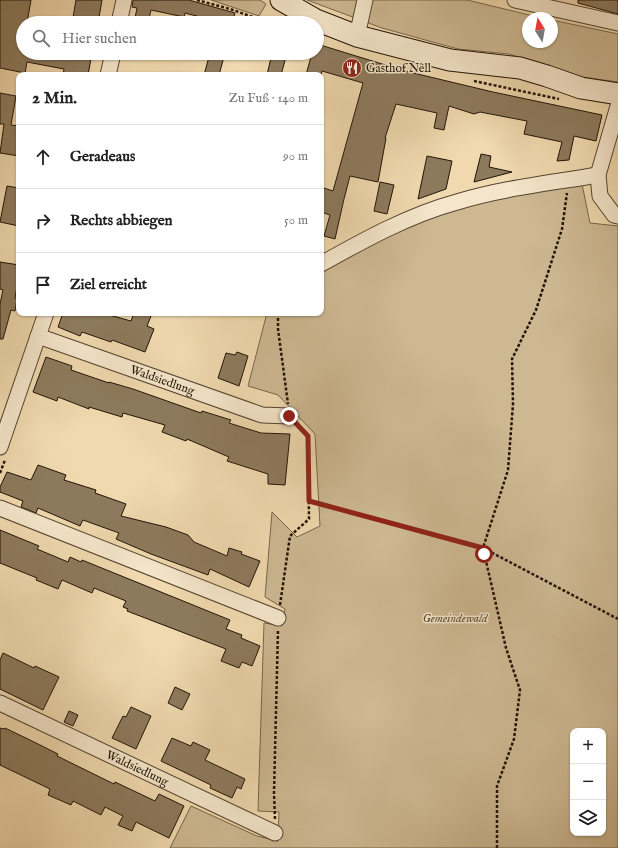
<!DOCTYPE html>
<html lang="de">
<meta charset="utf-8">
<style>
:root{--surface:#fff;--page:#f6f6f6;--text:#222;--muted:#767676;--line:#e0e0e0}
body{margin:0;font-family:"IM FELL English",serif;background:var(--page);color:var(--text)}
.controls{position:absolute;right:12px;bottom:12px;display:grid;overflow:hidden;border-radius:8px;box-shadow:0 1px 3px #0004}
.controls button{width:36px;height:36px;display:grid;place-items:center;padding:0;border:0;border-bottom:1px solid var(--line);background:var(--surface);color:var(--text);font:20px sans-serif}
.compass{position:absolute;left:522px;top:12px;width:36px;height:36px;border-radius:50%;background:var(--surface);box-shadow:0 1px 3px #0004;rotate:349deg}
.stop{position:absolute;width:12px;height:12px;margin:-9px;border:3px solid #8f2418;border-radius:50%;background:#fff}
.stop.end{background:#8f2418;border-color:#fff;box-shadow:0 1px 4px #0008}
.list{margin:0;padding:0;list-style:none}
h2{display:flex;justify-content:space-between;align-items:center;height:52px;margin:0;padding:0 16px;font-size:17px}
h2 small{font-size:13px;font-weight:400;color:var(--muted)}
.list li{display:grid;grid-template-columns:26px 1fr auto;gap:12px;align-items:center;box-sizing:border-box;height:64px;padding:0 16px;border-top:1px solid var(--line)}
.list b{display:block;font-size:15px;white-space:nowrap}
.list em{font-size:13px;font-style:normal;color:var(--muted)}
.icon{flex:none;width:22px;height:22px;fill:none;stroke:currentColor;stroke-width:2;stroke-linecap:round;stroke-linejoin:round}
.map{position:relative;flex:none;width:618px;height:848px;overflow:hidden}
.search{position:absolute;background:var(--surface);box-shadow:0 1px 3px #0004;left:16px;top:16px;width:308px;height:44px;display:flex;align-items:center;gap:10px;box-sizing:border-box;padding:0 14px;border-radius:22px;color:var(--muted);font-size:15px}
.panel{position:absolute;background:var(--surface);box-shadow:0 1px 3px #0004;left:16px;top:72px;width:308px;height:244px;border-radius:8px}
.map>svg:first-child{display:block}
.green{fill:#cdb892;stroke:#77664c;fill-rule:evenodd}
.building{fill:#8d7a5d;stroke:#211405}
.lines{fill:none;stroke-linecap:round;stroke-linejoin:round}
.street-casing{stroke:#554530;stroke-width:17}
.secondary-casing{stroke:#211405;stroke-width:23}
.path{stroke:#211405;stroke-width:2.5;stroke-dasharray:3 2;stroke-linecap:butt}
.street{stroke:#f5e6cb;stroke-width:15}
.secondary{stroke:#f5e6cb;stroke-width:21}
.route{stroke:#8f2418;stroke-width:5}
.labels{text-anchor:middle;stroke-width:3;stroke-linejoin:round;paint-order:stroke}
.poi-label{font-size:12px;fill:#211405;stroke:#f5e6cb;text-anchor:start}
.street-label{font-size:12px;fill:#211405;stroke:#f5e6cb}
.park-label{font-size:12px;font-style:italic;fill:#5d4d36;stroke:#f5e6cb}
</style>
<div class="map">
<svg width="618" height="848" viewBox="0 0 618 848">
<rect width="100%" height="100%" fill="#f0d9af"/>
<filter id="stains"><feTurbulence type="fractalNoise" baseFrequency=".005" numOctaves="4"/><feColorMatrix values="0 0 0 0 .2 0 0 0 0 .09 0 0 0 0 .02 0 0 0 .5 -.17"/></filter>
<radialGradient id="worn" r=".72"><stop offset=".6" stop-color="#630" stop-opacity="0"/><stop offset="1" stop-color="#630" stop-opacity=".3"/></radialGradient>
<path class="green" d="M211,0H260L266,4L259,16Z
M307,0H467L542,18H528V42H552V20L618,34V82L582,77L509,54L458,49L382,28Z
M582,184L590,223L618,226V848H170L191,806L257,836L278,841L279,812L258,811L264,623L282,626L285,609L265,597L272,512L297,537L320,526L315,434L278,395L248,386L267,313H321V269L432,215L505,195ZM573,731H603V833H573Z"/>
<path class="building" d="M0,0H31L27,23H23V53H92L88,75H63L64,69L27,62L25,73L0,68Z
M76,0H102L98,23H72Z
M133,0H189L235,13L232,23H223L185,13L184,17L151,10L148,23H134L137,8L132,7Z
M578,0H618V14L578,3Z
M317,44L405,71L493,92L602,115L596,141L574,136L569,160L557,161L562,142L524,134L527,121L480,112L474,114L449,106L444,130L434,128L437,113L396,104L385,138H386L378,182L350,176L344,199L335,239L324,236L330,215L321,212V198L324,188L333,191L363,83L322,71L321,75H306L312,53H317Z
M210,53H225L219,75H204Z
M272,53H287L281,75H267Z
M0,93L16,96L11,125L19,126V156L0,153L4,124H0Z
M481,154L491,156L489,167L512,172L474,182Z
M427,156L452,161L446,189L418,199Z
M380,182L394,185L387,214L374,211Z
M7,186L19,188V226L0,222Z
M0,262L19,265V276L15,298L17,299L15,311L11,310L3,339H0V304L3,290L0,289Z
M63,313H102L131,321L134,313H142L151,316L147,326L154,329L145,352L112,340L111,342L82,332L80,336L58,327Z
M237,352L248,356L239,386L218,378L226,353L235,355Z
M46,357L72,366L71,370L109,383V382L133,389L201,413L202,411L231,420L229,423L261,433L290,434L285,485L268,484V474L227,461L229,457L187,439L186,441L162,432L165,425L123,413L122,417L89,407V409L58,397L57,401L33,392Z
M38,465L66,475L64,480L96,490L95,493L126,504L121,516L166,527L188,535L194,542L227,556L229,548L242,552L241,554L260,561L249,587L210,569L208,575L151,554L116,539L119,533L83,520L80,526L38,508L36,513L21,507L23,501L0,492V487L7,472L31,480Z
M0,530L39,546L37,549L68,562L70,557L81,562L82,560L230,620L226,629L242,635L241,638L260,646L252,666L242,662L239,668L221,661L226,649L127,611L128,609L123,607L126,601L94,588L92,593L62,580L58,589L36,580L37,578L0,563Z
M3,653L34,668L35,666L59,677L43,710L0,689V660Z
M175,687L190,694L182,710L168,703Z
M131,707L151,716L136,749L112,738L123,716L126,717Z
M69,711L78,715L73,726L64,722Z
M0,728L4,729L5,728L30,740L58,754L57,756L114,784L115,782L155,801L159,794L184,806L169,838L136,822L132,831L118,825L123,816L105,807L101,815L73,801L71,805L48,795L50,789L0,765Z
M172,738L191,746L193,742L210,750L205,760L245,779L241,789L237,787L232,798L210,788L211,785L161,761Z"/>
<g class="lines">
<g class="street-casing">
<g id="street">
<path d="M515,0L618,23"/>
<path d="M119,23L124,0"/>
<path d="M357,36L365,0"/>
<path d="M108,75L113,53"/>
<path d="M618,106L598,175L600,196L614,215L618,216"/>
<path d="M321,264C364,240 409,215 457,202C503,188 551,183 598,175"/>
<path id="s1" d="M38,336L262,415L289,416"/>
<path d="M0,447L46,313"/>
<path d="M0,508L278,618"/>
<path id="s2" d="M0,703L275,833"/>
</g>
</g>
<g class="secondary-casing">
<path id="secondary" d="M281,0L316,20L357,36L450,60L520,68L547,76L581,88L618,94"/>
</g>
<path class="path" d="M197,0L230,9L270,23
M474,81L559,99
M278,313V329L288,404
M0,473L5,460
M309,501L483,548L618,619
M280,605L290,536L309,519L308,436L298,425
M275,819L274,793L278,630
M497,848V786L514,739L520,690L506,648L483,548L508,470L513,404L512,359L536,310L562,229L567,193"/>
<use href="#street" class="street"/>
<use href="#secondary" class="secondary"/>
</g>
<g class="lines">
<path class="route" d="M289,416L308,436L309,501L483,548L484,554"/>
</g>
<defs>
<g id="restaurant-disc" transform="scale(1)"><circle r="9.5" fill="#8f2418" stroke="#f5e6cb"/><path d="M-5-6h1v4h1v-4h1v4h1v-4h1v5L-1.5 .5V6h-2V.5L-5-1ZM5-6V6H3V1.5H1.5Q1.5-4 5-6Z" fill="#fff"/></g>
</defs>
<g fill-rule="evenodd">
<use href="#restaurant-disc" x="352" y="68"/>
</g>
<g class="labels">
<g class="poi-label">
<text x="366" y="72">Gasthof Nell</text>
</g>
<g class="street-label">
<text dy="4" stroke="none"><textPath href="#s1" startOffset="132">Waldsiedlung</textPath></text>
<text dy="4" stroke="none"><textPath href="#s2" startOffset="152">Waldsiedlung</textPath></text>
</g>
<g class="park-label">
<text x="455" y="622">Gemeindewald</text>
</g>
</g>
<rect width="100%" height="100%" filter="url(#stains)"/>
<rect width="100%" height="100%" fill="url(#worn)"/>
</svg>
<div class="controls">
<button>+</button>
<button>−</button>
<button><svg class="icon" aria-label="layers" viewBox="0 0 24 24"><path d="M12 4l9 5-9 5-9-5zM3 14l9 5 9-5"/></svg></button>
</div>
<svg class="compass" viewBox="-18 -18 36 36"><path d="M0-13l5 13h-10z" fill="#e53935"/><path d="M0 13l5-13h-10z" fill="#767676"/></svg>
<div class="stop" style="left:484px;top:554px"></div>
<div class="stop end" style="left:289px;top:416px"></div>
<div class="search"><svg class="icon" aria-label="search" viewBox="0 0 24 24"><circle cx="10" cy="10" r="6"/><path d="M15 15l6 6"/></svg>Hier suchen</div>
<section class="panel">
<h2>2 Min.<small>Zu Fuß · 140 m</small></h2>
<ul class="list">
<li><svg class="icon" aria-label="ahead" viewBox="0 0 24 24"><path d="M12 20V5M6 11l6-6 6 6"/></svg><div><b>Geradeaus</b></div><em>90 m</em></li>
<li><svg class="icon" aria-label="right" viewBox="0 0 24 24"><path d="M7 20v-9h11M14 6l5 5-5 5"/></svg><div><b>Rechts abbiegen</b></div><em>50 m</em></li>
<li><svg class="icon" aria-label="arrive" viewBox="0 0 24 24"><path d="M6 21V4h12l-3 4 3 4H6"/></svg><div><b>Ziel erreicht</b></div></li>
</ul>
</section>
</div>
